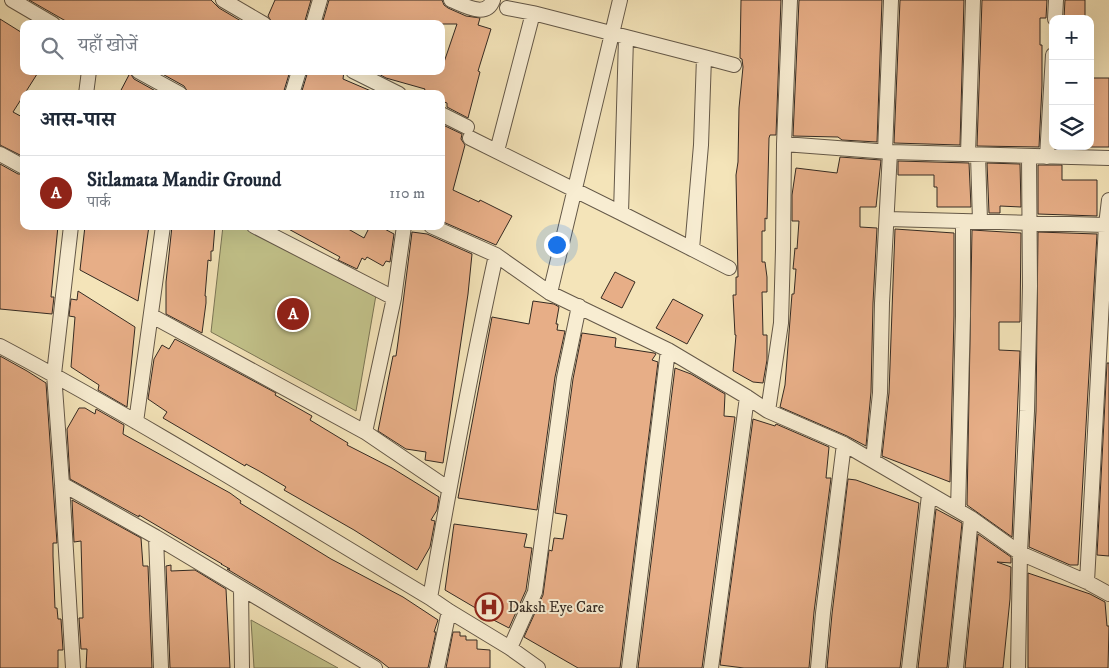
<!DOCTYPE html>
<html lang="hi">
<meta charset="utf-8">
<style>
:root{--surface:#fff;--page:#f6f6f7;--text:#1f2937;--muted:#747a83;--line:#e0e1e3;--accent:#8f2418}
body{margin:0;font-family:"IM FELL DW Pica","Noto Serif Devanagari",serif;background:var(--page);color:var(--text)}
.controls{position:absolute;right:15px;top:15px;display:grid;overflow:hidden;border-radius:10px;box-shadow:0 5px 20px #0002}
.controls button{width:45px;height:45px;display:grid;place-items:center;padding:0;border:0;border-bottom:1px solid var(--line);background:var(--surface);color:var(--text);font:25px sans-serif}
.you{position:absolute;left:556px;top:244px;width:18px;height:18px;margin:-12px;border:4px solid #fff;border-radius:50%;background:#1a73e8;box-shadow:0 0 0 8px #1a73e833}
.badge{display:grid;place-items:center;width:32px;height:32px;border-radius:50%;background:var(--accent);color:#fff;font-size:16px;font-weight:700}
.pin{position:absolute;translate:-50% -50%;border:2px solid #fff;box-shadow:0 1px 5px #0006}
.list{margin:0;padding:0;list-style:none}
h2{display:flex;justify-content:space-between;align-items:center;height:65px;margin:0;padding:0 20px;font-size:21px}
h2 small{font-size:16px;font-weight:400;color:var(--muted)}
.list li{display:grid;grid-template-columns:32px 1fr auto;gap:15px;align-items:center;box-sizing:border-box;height:75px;padding:0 20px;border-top:1px solid var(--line)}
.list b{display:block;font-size:19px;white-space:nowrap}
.list p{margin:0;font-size:16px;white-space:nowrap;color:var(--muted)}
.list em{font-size:16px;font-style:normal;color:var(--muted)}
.icon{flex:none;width:28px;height:28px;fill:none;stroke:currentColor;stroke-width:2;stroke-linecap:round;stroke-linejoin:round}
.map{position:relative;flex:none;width:1109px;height:668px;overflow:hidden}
.search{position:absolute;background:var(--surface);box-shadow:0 5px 20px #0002;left:20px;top:20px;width:425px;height:55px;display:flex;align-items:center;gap:12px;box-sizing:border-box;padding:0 18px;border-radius:10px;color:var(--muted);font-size:19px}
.panel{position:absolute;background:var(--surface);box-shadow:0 5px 20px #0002;left:20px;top:90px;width:425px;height:140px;border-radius:10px}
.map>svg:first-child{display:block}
.green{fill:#c2c28a;stroke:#7b7656}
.building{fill:#e7ae87;stroke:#342a22}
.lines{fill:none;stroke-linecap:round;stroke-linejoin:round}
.street-casing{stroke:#645848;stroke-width:16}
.street{stroke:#f8edd2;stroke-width:14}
.labels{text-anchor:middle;stroke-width:4;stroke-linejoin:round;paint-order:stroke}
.poi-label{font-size:15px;fill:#342a22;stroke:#f8edd2;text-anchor:start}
</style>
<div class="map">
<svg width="1109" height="668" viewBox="0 0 1109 668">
<rect width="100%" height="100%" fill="#f4e4b9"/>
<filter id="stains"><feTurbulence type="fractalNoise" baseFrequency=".004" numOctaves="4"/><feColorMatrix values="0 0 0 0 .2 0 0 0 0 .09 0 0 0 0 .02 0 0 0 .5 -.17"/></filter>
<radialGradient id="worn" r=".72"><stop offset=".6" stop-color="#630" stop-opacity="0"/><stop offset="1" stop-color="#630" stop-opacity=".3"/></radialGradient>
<path class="green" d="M223,226H244L376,295L356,411L211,332Z
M251,620L338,668H254Z"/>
<path class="building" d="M29,0H211L219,8L246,24H71Z
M275,0H311L304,24H273L268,16Z
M329,0H442L444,5L448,8L466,16L480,18L478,25L491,29L478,71L480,72L468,118L447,107V103L441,101V94H423L425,89L386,78L377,73L378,71H441L457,24H322Z
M741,0H781L776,135H770L769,138L767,219L765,218V231H762V262H765L767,277V292H762L763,335H767V360L763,383L753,382L733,371L736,335H735L733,295H736V277H738L736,175L738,162L739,108L743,67L742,59L740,58Z
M799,0H882L877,142L842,140L838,137L793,136Z
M900,0H964L960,145L894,143Z
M982,0H1047L1046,18H1040V45H1042V86L1039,147L977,146Z
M1065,0H1085V17L1064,18Z
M0,19L24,34V71H39L13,112L24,118V157L0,145Z
M157,71H290L283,94H189L184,86Z
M308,71H344L343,79L378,94H301Z
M130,73L134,79L161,94H119Z
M1090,78H1109V147H1090Z
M443,125L462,134L461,139L465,145L453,190L479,202L480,200L512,216L496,245L441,221V130Z
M840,157L881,160L876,207H860V227L877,228L873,303L871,392L866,446L847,436L780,407L785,385L792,294H794L796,269H793L795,248L797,249L799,221H792V195L796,168L837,173Z
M898,161L969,163L971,207H937V187H934V175H898Z
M987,163L1020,164L1021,207L1000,206V213H989Z
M0,164L18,174H24V226H58L51,297H54L52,314L0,309Z
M1038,165H1062V180H1097V216L1038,214Z
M85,226H149L138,301L80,270Z
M172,226H215L213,251H211V261L208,260L205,296H206V303L202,333L166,314V282Z
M283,226H343L364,238L370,226H379L394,234L390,262L386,261L383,266L367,257L365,260L362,258L357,269L338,260L340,257Z
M895,229L954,233V316L950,482L882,456L889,393Z
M972,230L1021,233L1020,322H999V350L1020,351L1012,537L967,505Z
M412,232L427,234L472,254L468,294L443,463L425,460L426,452L406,449L378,431L393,356H396L398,342Z
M1038,232L1097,234L1078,565H1070L1029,547L1036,411Z
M615,272L635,282L622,308L601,298Z
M78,291L135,327L127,407L98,390L99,385L71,367L75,317L69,316L71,299L77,300Z
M673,299L703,315L687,344L656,328Z
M533,301L554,304L559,307L556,324H558L557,330L565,331L555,377L537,510L458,498L492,317L529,324Z
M582,333L616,338L615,347L654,353L656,354L652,360L658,362L620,668H578L524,637L543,595L549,550L552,551L554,538L563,539L567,515L555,513L573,379Z
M175,339L276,393L275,395L312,416L310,420L348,443L347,445L392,468L439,497L437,510L431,520L435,521L430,547L417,570L354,530L284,490L286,487L259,471L246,464L245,466L163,418L167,412L148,399L154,359L162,345L169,349Z
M0,356L27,371L46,383L57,543H53V556L55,608H57L58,619H61L63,650H58V668H0Z
M1107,363H1109V556L1097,555Z
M675,368L691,374L725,394L724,416L735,417L702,668H638Z
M79,408H85L95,414L96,409L124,425L123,434L230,493L241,501L240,503L331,559L403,597L438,620L434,632H436L428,668H389L379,660L227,569H230L221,564H222L139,515V517L70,479L67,429Z
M753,419L775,426L776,424L829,447L826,478H831L814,612L809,668H744L720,665Z
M848,479L856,480L919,503L900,668H827L832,614Z
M72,500L141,538L143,566H148L152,668H86L87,649H81L79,618H83L81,541L74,542Z
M936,509L962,523L947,668H918Z
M454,524L527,534L524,547L532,548L526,590L509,628L478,612L479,610L445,590Z
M978,534L1011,557V563L997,562L1011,567L1010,599L1003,668H965Z
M171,565V571L195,570L226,589L230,668H170L166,566Z
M1028,573L1090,594L1105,602L1107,626H1109L1108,668H1028Z
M453,632H460V636H466V640H477V649L490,650V668H446Z"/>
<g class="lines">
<g class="street-casing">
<path id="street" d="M12,0L53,24
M223,0L264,24
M451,0C464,5 486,19 493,0
M1055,19L1056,0
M313,24L320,0
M704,57L734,65
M138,71L180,94
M353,71L399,94
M86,94L89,71
M292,94L299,71
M441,114L467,127
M470,138L621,213L692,249L701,145L704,57L533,13L507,8
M784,144L890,152L1109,158
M497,151L533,13
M885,152L891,0
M0,154L22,166
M968,154L973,0
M978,155L980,221
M1047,157L1053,55
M621,213L626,38
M887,219L1106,225
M71,226L54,374L62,484L73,668
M254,226L394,298
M431,226L496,255L550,293L668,350L747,397L768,411L844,444L971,518L1020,553L1087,582L1109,594
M692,249L729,268
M550,293L620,0
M152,316L365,432L449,489
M0,346C147,424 288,513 430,598L449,611L510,648L538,668
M768,411L781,323L783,249L784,144L790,0
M136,422L163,226
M365,432L394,298L404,226
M873,460L880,393L882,303L890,152
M62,484L156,537L375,668
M958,510L963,316V221
M156,537L161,668
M1087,582L1106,225L1109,200
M241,588L242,668
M430,598C450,483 471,369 496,255
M510,648L535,592L564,378L579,306
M437,668L449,611
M629,668L668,350
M711,668L747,397
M818,668L823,613L844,444
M909,668L929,495
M956,668L971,518
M1018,668L1020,553L1027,411L1030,286L1029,156"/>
</g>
<use href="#street" class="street"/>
</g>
<defs>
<g id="hospital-ring" transform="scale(1.4375)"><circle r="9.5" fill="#f8edd2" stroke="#8f2418" stroke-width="1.5"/><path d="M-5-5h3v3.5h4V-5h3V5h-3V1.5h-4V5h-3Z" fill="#8f2418"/></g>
</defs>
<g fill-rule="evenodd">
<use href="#hospital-ring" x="489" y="607"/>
</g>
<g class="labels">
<g class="poi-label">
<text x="508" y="612">Daksh Eye Care</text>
</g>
</g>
<rect width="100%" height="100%" filter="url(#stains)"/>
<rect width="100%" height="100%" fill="url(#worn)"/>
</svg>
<div class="controls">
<button>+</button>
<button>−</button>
<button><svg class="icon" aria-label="layers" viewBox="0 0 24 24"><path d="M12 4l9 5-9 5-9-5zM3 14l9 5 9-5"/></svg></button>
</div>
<div class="you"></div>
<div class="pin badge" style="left:293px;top:314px">A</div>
<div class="search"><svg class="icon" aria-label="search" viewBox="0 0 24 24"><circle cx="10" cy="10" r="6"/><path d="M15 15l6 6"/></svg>यहाँ खोजें</div>
<section class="panel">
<h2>आस-पास<small></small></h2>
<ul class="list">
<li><span class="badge">A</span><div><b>Sitlamata Mandir Ground</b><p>पार्क</p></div><em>110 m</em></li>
</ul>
</section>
</div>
